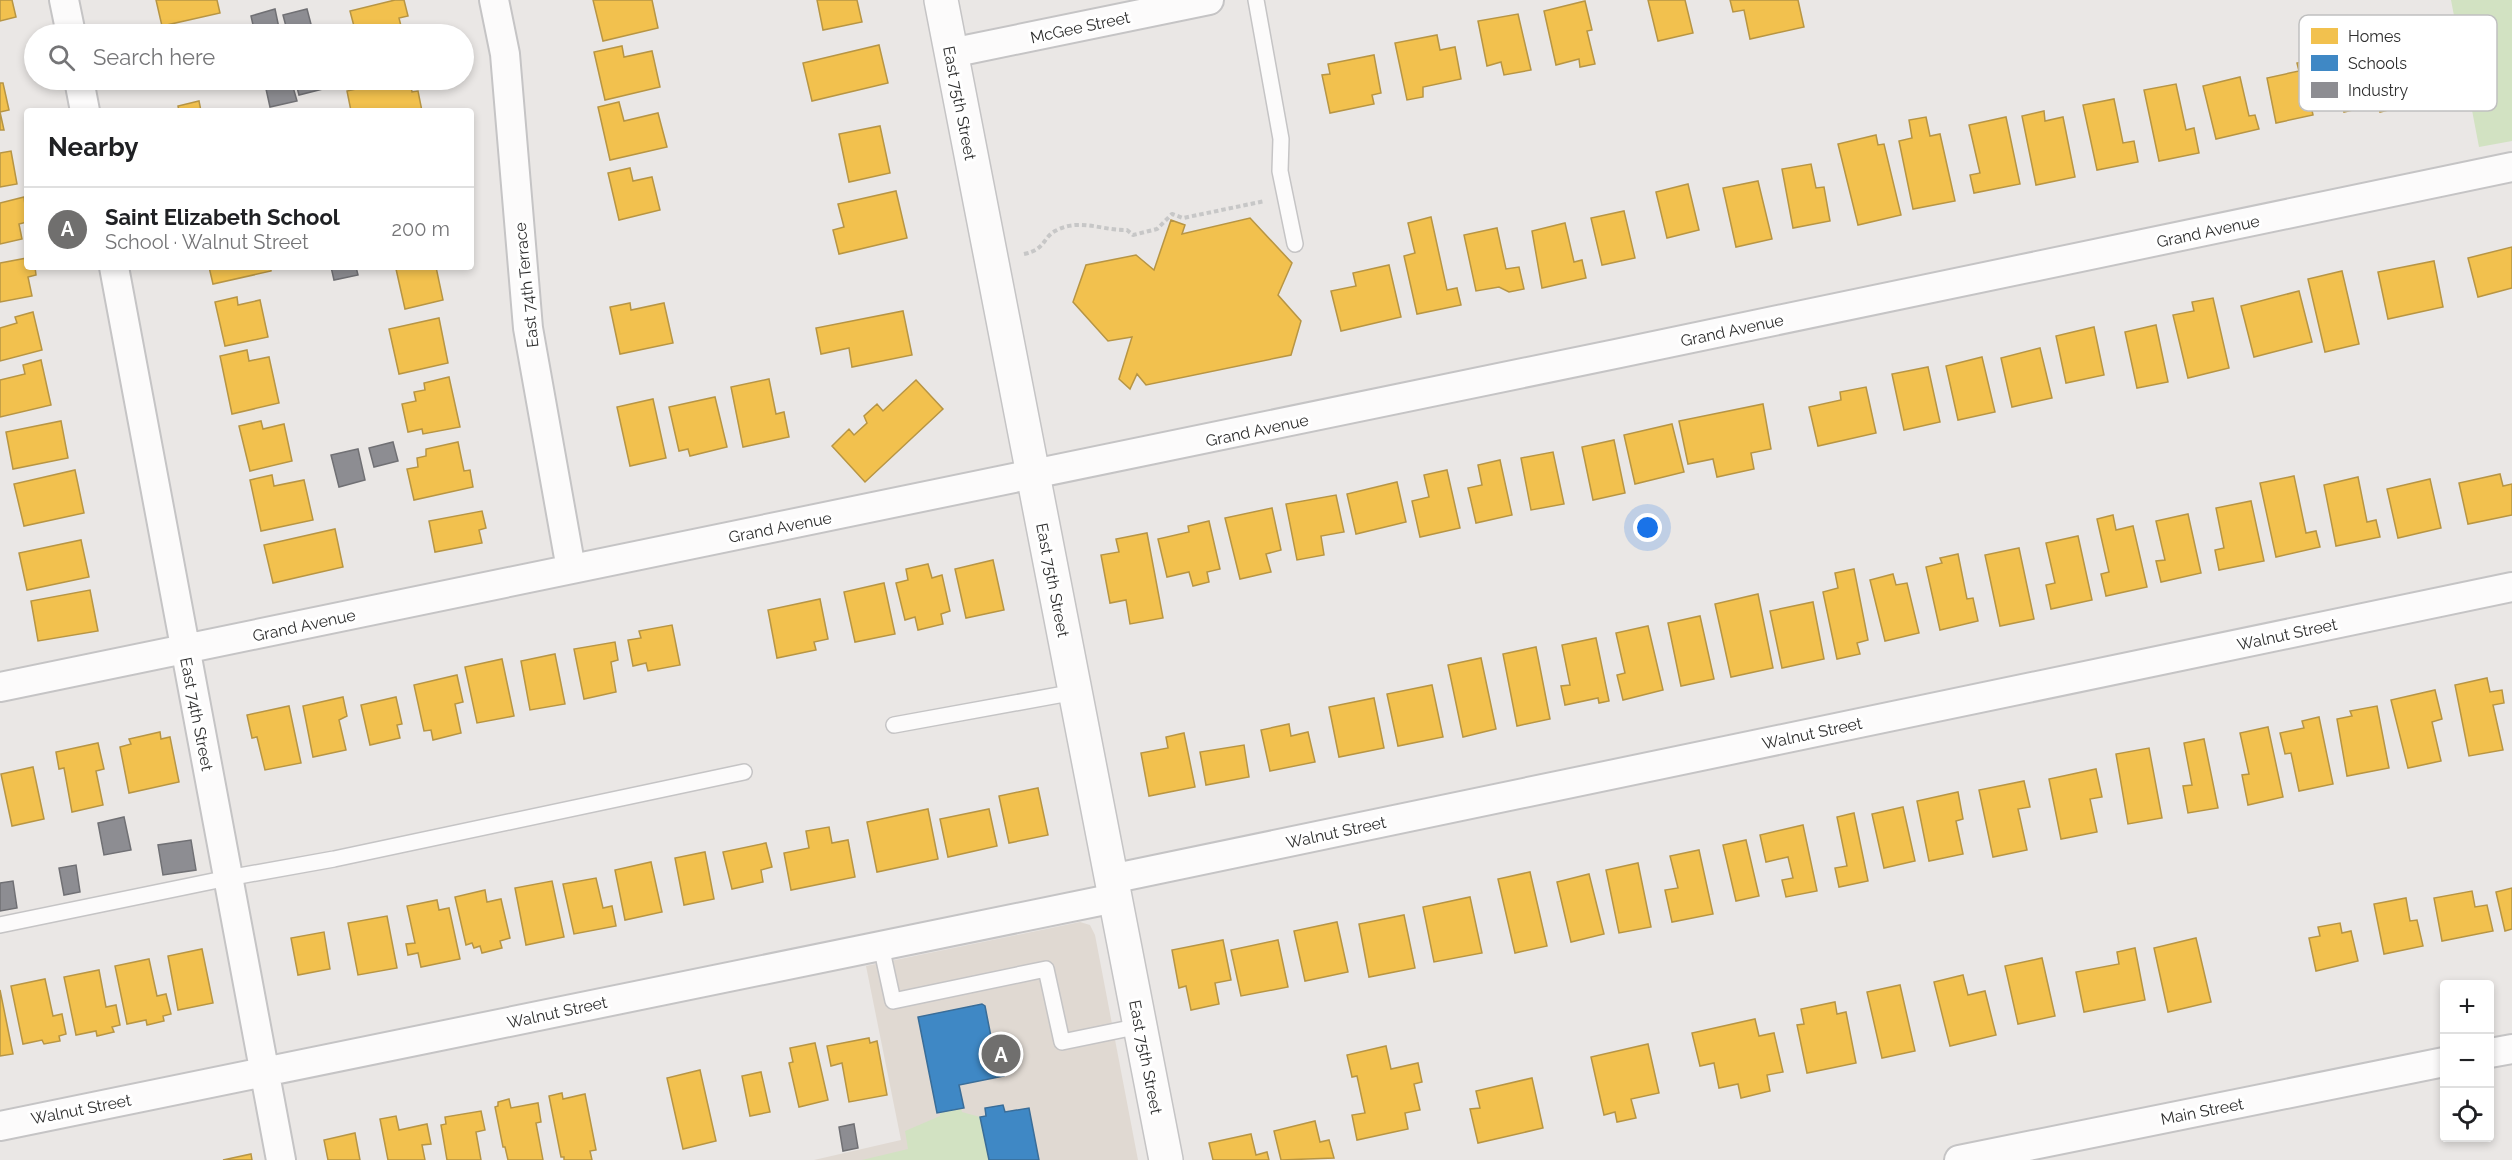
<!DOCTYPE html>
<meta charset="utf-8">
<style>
:root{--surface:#fff;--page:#f2f2f2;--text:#202124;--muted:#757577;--line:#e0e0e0;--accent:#706f6e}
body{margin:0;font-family:Raleway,sans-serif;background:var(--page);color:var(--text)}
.controls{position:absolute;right:18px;bottom:18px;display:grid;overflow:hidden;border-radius:6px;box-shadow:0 3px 9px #0003}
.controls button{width:54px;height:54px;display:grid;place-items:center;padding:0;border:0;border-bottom:2px solid var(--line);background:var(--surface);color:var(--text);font:30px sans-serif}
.you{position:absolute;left:1648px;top:528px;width:21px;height:21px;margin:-15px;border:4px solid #fff;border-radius:50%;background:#1a73e8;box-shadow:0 0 0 9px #1a73e833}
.badge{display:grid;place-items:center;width:39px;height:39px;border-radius:50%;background:var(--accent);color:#fff;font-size:20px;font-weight:700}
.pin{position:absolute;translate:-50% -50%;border:3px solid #fff;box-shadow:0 2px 6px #0006}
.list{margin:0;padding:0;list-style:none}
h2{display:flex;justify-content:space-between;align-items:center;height:78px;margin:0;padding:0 24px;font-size:26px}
h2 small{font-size:20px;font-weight:400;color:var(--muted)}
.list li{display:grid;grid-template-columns:39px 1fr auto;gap:18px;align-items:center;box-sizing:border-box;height:84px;padding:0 24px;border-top:2px solid var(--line)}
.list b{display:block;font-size:22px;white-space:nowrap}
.list p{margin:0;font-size:20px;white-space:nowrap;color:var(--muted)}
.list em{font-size:20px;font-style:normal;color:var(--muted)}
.icon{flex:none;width:33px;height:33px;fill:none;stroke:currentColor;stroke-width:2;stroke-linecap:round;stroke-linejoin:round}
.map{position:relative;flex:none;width:2512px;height:1160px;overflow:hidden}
.search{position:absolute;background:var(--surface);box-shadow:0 3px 9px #0003;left:24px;top:24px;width:450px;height:66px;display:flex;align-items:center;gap:15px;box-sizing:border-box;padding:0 21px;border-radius:33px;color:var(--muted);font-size:22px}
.panel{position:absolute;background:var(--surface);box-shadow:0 3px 9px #0003;left:24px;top:108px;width:450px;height:162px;border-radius:6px}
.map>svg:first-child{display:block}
.education{fill:#e0d9d2}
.green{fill:#d2e2c2}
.homes{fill:#f2c14e;stroke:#b79544;stroke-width:1.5}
.schools{fill:#3f88c5;stroke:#3a6d98;stroke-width:1.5}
.industry{fill:#8d8d92;stroke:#707074;stroke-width:1.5}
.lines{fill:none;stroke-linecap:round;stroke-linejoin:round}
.lane-casing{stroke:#c5c4c5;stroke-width:18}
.street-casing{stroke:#c5c4c5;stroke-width:32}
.secondary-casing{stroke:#c5c4c5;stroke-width:36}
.path{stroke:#c7c7c7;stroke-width:4;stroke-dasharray:4.5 3;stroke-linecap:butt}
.lane{stroke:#fcfbfb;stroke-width:15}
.street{stroke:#fcfbfb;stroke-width:28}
.secondary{stroke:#fcfbfb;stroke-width:33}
.labels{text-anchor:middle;stroke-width:6;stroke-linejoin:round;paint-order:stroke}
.street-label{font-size:16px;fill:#2e2e2e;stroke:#fff}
.key{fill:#fff;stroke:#c0c0c0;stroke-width:1.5}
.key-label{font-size:16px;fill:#2e2e2e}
</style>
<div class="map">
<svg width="2512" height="1160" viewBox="0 0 2512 1160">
<rect width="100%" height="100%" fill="#eae7e5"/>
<path class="education" d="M1080,922L1090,925L1095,935L1138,1160H814L901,1140L866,966Z"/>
<path class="green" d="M2451,0H2512V141L2479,147Z
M961,1108L962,1112L980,1117L989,1160H862L908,1149L905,1131L940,1116V1113Z"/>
<path class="homes" d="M0,0H12L16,17L0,21Z
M156,0H217L220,13L162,26Z
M395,0H404L408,16L399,18L403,34H356L350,11Z
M593,0H652L658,28L603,41Z
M817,0H857L862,22L823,30Z
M1648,0H1685L1693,33L1658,41Z
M1730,0H1798L1804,27L1750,39L1744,10L1733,12Z
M1585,1L1592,30L1587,31L1595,64L1580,67L1579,59L1556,65L1544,11Z
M1518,14L1531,70L1504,75L1501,62L1487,66L1478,21Z
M1437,35L1440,50L1455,47L1461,79L1423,87V97L1407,100L1395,43Z
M879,45L888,83L812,101L803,63Z
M622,46L624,57L652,51L660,87L605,100L594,52Z
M2374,51L2377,64L2390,61L2401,107L2380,112L2378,104L2344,112L2335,72L2359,67L2357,55Z
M1374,55L1381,93L1372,95L1374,104L1330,113L1322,75L1330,74L1328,64Z
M2317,59L2325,94L2309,97L2313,115L2276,123L2267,78L2299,71L2297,63Z
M2240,77L2249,116L2255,115L2259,129L2216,139L2203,86Z
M175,80H221L177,89Z
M359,80H410L412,92L418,91L422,111H351L347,91L361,88Z
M0,83H3L9,110L0,112L4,130H0Z
M2176,84L2186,130L2194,128L2199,153L2159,161L2144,90Z
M2114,99L2123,143L2134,141L2138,162L2097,170L2083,105Z
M199,101L201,111H179L178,106Z
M619,102L624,121L658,113L667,147L610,160L598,107Z
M2044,111L2045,121L2063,117L2075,177L2036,185L2022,116Z
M1926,117L1930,136L1940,134L1955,201L1913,209L1899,141L1912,138L1909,120Z
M2006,117L2020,184L1974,193L1970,175L1980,173L1969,125Z
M880,126L890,173L849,182L839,134Z
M1876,135L1878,145L1884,144L1901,215L1858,225L1838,144Z
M11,151L17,184L0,187V153Z
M1811,164L1816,188L1824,187L1830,221L1793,228L1782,169Z
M630,168L633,181L652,177L660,210L619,220L608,173Z
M1758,181L1772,239L1736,247L1723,188Z
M1688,184L1699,230L1667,238L1656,192Z
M896,191L907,238L839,254L833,230L844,227L838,204Z
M24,197L27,222L19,224L22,239L0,244V203Z
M1624,211L1635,258L1602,265L1591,218Z
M1431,217L1447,290L1457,288L1461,305L1417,314L1404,256L1415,253L1408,223Z
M1250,218L1292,263L1278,295L1301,321L1291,355L1146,385L1137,374L1130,389L1119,379L1132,337L1108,341L1073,302L1086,265L1136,255L1154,270L1171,220L1185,225L1182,234Z
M1565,223L1574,262L1582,260L1586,278L1542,288L1532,231Z
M1497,228L1506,269L1519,267L1524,289L1509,292L1499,287L1476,291L1464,235Z
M2512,247V288L2478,297L2468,258Z
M27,258V267H35L36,275L28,277L32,296L0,302V263Z
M2434,261L2443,307L2388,319L2378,272Z
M1389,265L1401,317L1341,331L1331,291L1356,286L1353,273Z
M209,267H271V271L213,284Z
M406,267H436L443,300L405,309L396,269Z
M2342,271L2359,344L2325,352L2308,279Z
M2299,291L2312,342L2254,357L2241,306Z
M237,297L238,305L260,300L268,337L225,346L215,302Z
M2213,298L2229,368L2188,378L2173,315L2194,311L2192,302Z
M630,303L631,310L664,303L673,343L620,354L610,307Z
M903,311L912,355L852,367L849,348L821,354L816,328Z
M33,312L42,350L0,361V328L17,323L15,317Z
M439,318L448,363L399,374L389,329Z
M2156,325L2168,382L2137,388L2125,332Z
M2094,327L2104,375L2066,383L2056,336Z
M2040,348L2052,398L2012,407L2001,358Z
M247,350L249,361L269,357L279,403L232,414L220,356Z
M1982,357L1995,412L1958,420L1946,366Z
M41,360L51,405L0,417V380L25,374L23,365Z
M1928,367L1940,422L1904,430L1892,374Z
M449,377L460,427L423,434L422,429L408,432L402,404L416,401L414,392L425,390L424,383Z
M769,379L776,414L784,412L789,437L743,447L731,387Z
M916,380L943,409L865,482L832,446L849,429L854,435L867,423L864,416L877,404L883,411Z
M1866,387L1876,433L1818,446L1809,407L1841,400L1840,392Z
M715,397L727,447L690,456L688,449L679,451L669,407Z
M653,399L666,458L630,466L617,407Z
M1763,404L1771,449L1751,453L1754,469L1717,477L1713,459L1688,464L1679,421Z
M61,421L68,458L13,469L6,432Z
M261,421L263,429L284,424L292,461L250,471L239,426Z
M1672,424L1684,472L1635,484L1624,435Z
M1614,440L1625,493L1593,500L1582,447Z
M458,442L464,471L470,470L473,487L414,500L407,469L418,467L417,458L426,456V449Z
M1553,452L1564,504L1531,510L1521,458Z
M1500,460L1512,515L1476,523L1468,488L1482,485L1478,465Z
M75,470L84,513L24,526L14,484Z
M1447,470L1460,528L1420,537L1412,501L1429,497L1424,475Z
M2500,474L2503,486L2512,484V515L2468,524L2459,483Z
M272,475L274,486L304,480L313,520L261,531L250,480Z
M2294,476L2306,533L2316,531L2320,547L2276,557L2260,483Z
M2358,477L2367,522L2376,520L2380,537L2336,546L2324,485Z
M2430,479L2441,528L2398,538L2387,489Z
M1397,482L1406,522L1356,534L1347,494Z
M1336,495L1344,532L1321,536L1324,555L1297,560L1286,504Z
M2251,501L2264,561L2219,570L2215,550L2224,548L2216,508Z
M1272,508L1281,550L1266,554L1271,572L1240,579L1225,518Z
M482,511L486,528L479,530L482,543L435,552L429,521Z
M2188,514L2201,573L2161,582L2156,561L2165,560L2156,521Z
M2113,515L2116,530L2133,526L2147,587L2106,596L2101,574L2109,572L2097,519Z
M1209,521L1220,569L1207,572L1209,582L1193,586L1189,572L1167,577L1158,539L1189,532L1188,526Z
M335,529L343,567L273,583L264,545Z
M1147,533L1163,618L1130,624L1126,600L1110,603L1101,555L1119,552L1116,539Z
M2078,536L2092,600L2051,609L2046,585L2055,583L2046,543Z
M81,540L89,577L27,590L19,553Z
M2019,548L2034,619L2000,626L1985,555Z
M1958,554L1967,599L1973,598L1978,621L1940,630L1926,567L1942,563L1940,558Z
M993,560L1004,610L966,618L955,569Z
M928,564L932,578L942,575L950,611L941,614L943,624L918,630L915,617L905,620L896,583L908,580L906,569Z
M1854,569L1868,640L1857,643L1860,654L1837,659L1823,592L1838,588L1835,573Z
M1893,574L1896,585L1907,583L1919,633L1885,641L1870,580Z
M884,583L895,634L855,642L844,592Z
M90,590L98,631L38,641L31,601Z
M1758,594L1773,668L1731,677L1715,604Z
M820,599L828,639L814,642L816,650L777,658L768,610Z
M1813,602L1824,659L1782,668L1770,611Z
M1700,616L1714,679L1681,686L1668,623Z
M672,625L680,665L648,671L646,663L633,666L628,640L641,638L639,631Z
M1648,626L1663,690L1623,700L1617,675L1625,673L1616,633Z
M1596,638L1609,701L1599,703L1598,698L1565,705L1561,686L1570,685L1562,645Z
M615,642L618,660L611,662L616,692L584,699L574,649Z
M1536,647L1550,719L1517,726L1503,654Z
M555,654L565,704L530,710L521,661Z
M1481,658L1496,729L1463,737L1448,665Z
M502,659L514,716L477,723L465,667Z
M457,675L463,702L455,704L461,733L433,740L431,730L424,731L414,685Z
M2487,678L2490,692L2502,690L2504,703L2493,705L2503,750L2469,756L2455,685Z
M1432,685L1443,737L1398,746L1387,694Z
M2435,690L2442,719L2432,722L2441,761L2408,768L2391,700Z
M343,697L347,716L339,720L346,750L313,757L303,706Z
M396,697L402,724L397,725L400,738L370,745L361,705Z
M1374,698L1384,748L1339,757L1329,707Z
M289,706L301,763L265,770L257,737L252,738L247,715Z
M2377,706L2389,768L2347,776L2337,719L2352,716L2350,711Z
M2319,717L2333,784L2299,791L2291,753L2285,754L2280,733L2304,728L2302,721Z
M1289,724L1291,736L1308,732L1315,762L1270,771L1261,730Z
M2268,727L2283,797L2248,805L2242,775L2249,774L2240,733Z
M160,732L161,739L170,737L179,782L129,793L120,747L131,744L129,739Z
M1184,733L1195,787L1149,796L1141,753L1168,748L1166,737Z
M2204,739L2218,808L2188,813L2183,786L2192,785L2184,743Z
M98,743L104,769L96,771L103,805L72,812L64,768L59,769L56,752Z
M1244,745L1249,777L1206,785L1200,752Z
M2149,748L2162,818L2128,824L2116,754Z
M33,767L44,819L12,826L1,774Z
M2096,769L2102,797L2090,799L2097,832L2061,839L2049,779Z
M2024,781L2030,807L2018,809L2027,850L1993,857L1979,790Z
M1038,788L1048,835L1009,843L999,796Z
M1958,792L1963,819L1956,821L1963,854L1929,861L1917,801Z
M1903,807L1915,861L1884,868L1872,814Z
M928,809L938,859L877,872L867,822Z
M989,809L997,846L948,857L940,819Z
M1854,813L1868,881L1839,887L1835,868L1847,866L1837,817Z
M1803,825L1817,891L1786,897L1782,880L1793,878L1788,857L1766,862L1760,835Z
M829,827L832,843L848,840L855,877L791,890L784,853L809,848L806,831Z
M1746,840L1759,896L1736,901L1723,845Z
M766,843L772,867L761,870L763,882L732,889L723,852Z
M1699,850L1713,914L1672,922L1665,890L1678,888L1670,856Z
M705,852L714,899L684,905L675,858Z
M651,862L662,912L625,920L615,870Z
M1638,863L1651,927L1619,933L1606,870Z
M1530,872L1547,946L1515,953L1498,879Z
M1589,874L1604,934L1571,942L1557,882Z
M596,878L603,908L612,906L616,926L574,934L563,884Z
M552,881L564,937L526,945L515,888Z
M2512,888V929L2505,931L2496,892Z
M485,890L487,902L501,899L510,938L500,941L502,948L482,953L480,946L474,948L472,943L466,945L455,897Z
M2472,891L2475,907L2487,905L2493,931L2442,941L2434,898Z
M1470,897L1482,953L1434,962L1423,907Z
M2406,898L2410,921L2417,920L2423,946L2384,954L2374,904Z
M437,900L439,910L449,908L460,959L421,967L418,953L408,955L406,944L415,943L407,906Z
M1404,915L1415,968L1369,977L1359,924Z
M387,916L397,968L358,975L348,923Z
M1337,922L1348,972L1305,981L1294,931Z
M2340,923L2342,933L2351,931L2358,961L2316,971L2309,938L2320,936L2318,927Z
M324,932L330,969L298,975L291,938Z
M2196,938L2211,1002L2168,1012L2154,948Z
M1223,940L1231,980L1215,983L1219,1004L1191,1010L1186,986L1179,988L1172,950Z
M1278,940L1288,987L1241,996L1231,950Z
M2135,948L2145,1000L2084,1012L2076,972L2119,964L2117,952Z
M202,949L213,1003L178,1010L168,956Z
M2042,958L2055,1016L2018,1024L2005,966Z
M149,959L157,996L166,994L171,1014L163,1016L164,1021L147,1025L146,1020L127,1024L115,966Z
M99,970L106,1007L116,1005L120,1025L112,1027L114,1032L97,1036L96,1031L76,1035L64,977Z
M1963,975L1968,995L1985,991L1996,1035L1950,1046L1934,982Z
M45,979L53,1016L62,1014L66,1034L59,1036L60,1041L44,1044L42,1040L23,1044L11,986Z
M1900,985L1915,1051L1882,1058L1867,992Z
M0,990L13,1054L0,1056Z
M1835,1002L1837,1014L1846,1012L1856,1063L1807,1073L1797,1025L1804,1024L1801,1009Z
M1755,1019L1759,1036L1774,1033L1783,1072L1767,1075L1770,1091L1741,1098L1738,1084L1719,1088L1714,1063L1700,1066L1692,1033Z
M869,1038L870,1043L877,1041L887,1095L849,1102L842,1063L831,1066L827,1046Z
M815,1043L828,1100L799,1107L789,1063L793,1062L790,1048Z
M1648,1044L1659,1093L1631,1099L1636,1118L1617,1122L1615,1112L1604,1115L1591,1057Z
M1386,1046L1391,1069L1418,1063L1422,1082L1414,1084L1420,1110L1405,1113L1408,1129L1357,1140L1352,1115L1365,1113L1357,1076L1352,1077L1347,1055Z
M700,1070L716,1141L683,1149L667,1078Z
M761,1072L770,1112L750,1116L742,1076Z
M1532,1078L1543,1128L1478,1143L1470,1109L1480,1108L1476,1091Z
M562,1093L563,1099L585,1094L596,1150L590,1151L592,1160H564V1157H561L549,1096Z
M509,1099L511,1108L538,1103L541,1122L536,1123L543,1160H508L505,1147H503L495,1107L498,1106V1102Z
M481,1111L485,1130L476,1132L481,1160H447L441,1125L446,1124L445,1117Z
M396,1116L399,1130L427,1124L431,1144L422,1145L425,1160H388L380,1119Z
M1315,1121L1320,1142L1329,1140L1334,1158L1281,1160L1274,1131Z
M355,1133L360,1160H328L324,1140Z
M1251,1134L1256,1155L1267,1152L1269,1160H1213L1209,1143Z
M251,1154L252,1160H223Z"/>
<path class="schools" d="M982,1004L985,1006L994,1052L999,1051L1004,1076L959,1085L964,1108L937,1113L918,1017Z
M1003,1105L1005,1112L1029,1108L1039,1160H989L980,1117L986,1116L985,1108Z"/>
<path class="industry" d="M275,9L279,28L255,34L251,16Z
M307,9L312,28L288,34L283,15Z
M264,80H291L297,101L270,107Z
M295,80H320L323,89L299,95Z
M331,267H356L358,275L334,280Z
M393,442L398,461L374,467L369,448Z
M358,449L365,480L339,487L331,455Z
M124,817L131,850L104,855L98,823Z
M191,840L196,870L163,875L158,845Z
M76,865L80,892L64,895L59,868Z
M13,881L17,908L0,911V883Z
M854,1124L858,1148L843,1151L839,1127Z"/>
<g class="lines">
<g class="lane-casing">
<path id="lane" d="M1256,0L1281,139L1280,171L1295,244
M894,725L1075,692
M0,925L228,878L334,859L744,772
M881,946L893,1001L1046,969L1062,1042L1140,1026"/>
</g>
<g class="street-casing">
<path id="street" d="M64,0L71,34
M494,0L505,54L528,328L571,569
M951,53L1209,0
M79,80L85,111
M114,267L281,1160
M0,687C838,516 1675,342 2512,167
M1111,879L2512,587
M2490,1053L2512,1049
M0,1126L1115,898
M1959,1160L2444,1062"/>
</g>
<g class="secondary-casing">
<path id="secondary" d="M941,0L1166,1160"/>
</g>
<path class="path" d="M1024,254C1047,249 1042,237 1057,230C1081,218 1103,231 1127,230L1133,235L1157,229L1172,214L1183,218L1265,201"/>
<use href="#lane" class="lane"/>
<use href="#street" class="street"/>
<use href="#secondary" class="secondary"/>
</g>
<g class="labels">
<g class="street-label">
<text transform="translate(1080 27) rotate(-12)" y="6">McGee Street</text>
<text transform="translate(960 103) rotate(79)" y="6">East 75th Street</text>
<text transform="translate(2208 231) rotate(-12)" y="6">Grand Avenue</text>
<text transform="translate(526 285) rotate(-96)" y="6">East 74th Terrace</text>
<text transform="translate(1732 330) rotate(-12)" y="6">Grand Avenue</text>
<text transform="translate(1257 430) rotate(-12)" y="6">Grand Avenue</text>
<text transform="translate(780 527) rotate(-11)" y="6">Grand Avenue</text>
<text transform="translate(1053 580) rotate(79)" y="6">East 75th Street</text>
<text transform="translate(304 625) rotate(-12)" y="6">Grand Avenue</text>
<text transform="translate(2287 634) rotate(-12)" y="6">Walnut Street</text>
<text transform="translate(197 714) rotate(79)" y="6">East 74th Street</text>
<text transform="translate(1812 733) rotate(-12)" y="6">Walnut Street</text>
<text transform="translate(1336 832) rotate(-12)" y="6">Walnut Street</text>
<text transform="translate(557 1012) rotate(-12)" y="6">Walnut Street</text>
<text transform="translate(1146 1057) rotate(79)" y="6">East 75th Street</text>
<text transform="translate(81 1109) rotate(-11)" y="6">Walnut Street</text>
<text transform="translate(2202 1111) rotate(-11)" y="6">Main Street</text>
</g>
</g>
<rect x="2299" y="15" width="198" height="96" rx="9" class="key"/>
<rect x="2311" y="28" width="27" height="16" fill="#f2c14e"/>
<rect x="2311" y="55" width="27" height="16" fill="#3f88c5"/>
<rect x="2311" y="82" width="27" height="16" fill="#8d8d92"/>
<g class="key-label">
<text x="2348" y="42">Homes</text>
<text x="2348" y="69">Schools</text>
<text x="2348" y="96">Industry</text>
</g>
</svg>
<div class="controls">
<button>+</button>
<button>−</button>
<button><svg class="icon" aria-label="locate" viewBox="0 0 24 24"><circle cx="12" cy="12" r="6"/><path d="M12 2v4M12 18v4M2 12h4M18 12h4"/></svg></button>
</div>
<div class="you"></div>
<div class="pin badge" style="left:1001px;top:1054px">A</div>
<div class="search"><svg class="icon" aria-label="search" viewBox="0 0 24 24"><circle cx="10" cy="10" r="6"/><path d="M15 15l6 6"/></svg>Search here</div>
<section class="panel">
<h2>Nearby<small></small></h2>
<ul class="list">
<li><span class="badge">A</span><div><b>Saint Elizabeth School</b><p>School · Walnut Street</p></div><em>200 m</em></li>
</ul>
</section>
</div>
